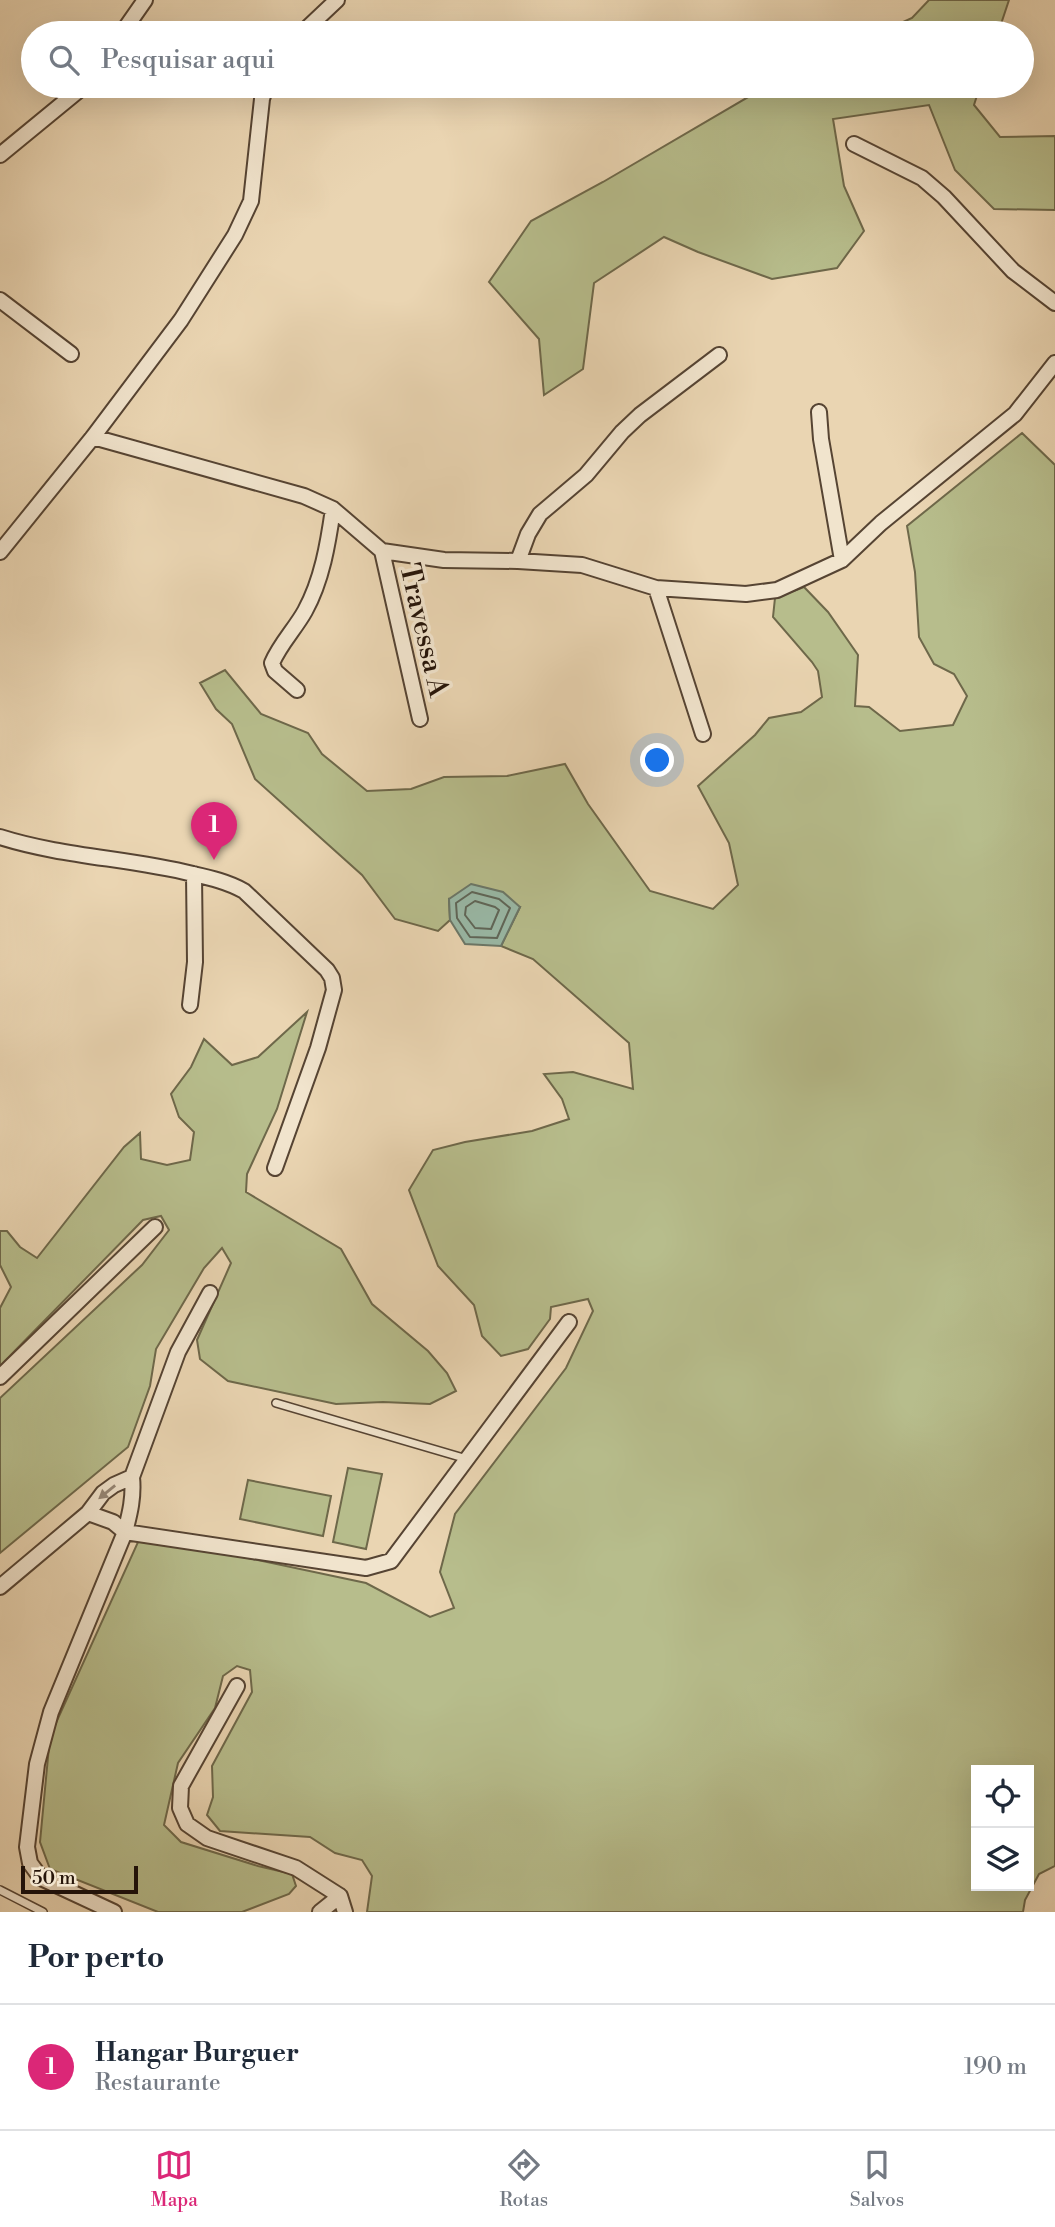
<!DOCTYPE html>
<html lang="pt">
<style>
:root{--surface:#fff;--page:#f6f6f7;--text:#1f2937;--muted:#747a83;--line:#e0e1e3;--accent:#db2777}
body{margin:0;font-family:"Libre Bodoni",serif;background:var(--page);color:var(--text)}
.controls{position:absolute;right:21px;bottom:21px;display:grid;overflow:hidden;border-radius:0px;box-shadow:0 7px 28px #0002}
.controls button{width:63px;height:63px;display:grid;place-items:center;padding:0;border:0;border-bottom:2px solid var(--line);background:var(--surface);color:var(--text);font:35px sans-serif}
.scale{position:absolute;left:21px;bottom:18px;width:117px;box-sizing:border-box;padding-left:7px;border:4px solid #251409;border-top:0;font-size:19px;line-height:24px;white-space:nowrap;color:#251409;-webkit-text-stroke:5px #f1e4cd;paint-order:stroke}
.you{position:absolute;left:658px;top:761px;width:24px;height:24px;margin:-18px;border:5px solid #fff;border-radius:50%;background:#1a73e8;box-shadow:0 0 0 10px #1a73e833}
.badge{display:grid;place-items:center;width:46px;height:46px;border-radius:50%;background:var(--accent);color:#fff;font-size:23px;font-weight:700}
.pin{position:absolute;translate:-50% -58px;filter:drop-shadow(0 2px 4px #0008)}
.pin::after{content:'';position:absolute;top:37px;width:24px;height:21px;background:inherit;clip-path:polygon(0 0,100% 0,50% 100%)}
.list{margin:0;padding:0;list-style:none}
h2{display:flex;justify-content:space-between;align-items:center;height:91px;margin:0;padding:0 28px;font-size:30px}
h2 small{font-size:23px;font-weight:400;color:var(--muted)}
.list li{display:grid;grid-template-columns:46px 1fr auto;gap:21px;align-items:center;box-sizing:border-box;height:126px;padding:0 28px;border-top:2px solid var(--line)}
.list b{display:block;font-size:26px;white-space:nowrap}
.list p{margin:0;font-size:23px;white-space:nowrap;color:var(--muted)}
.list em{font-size:23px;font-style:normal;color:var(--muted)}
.icon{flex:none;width:38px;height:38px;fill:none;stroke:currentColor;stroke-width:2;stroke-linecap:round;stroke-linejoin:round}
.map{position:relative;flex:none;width:1055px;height:1912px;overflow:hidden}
.search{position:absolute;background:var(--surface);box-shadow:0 7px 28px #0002;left:21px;right:21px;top:21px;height:77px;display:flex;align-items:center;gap:18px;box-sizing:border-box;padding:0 24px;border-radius:38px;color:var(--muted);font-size:26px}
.sheet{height:217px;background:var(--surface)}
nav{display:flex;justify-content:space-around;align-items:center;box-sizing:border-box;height:98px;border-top:2px solid var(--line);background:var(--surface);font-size:19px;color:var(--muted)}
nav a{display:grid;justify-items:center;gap:4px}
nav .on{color:var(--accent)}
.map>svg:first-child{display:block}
.green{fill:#b7bd8c;stroke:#6e684a;stroke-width:2;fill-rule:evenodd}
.water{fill:#99b9a7;stroke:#6b7768;stroke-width:2}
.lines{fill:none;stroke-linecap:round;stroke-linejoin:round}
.shore{stroke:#5f6658;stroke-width:2}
.lane-casing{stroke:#564433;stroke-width:10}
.street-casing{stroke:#564433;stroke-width:18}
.lane{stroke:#f1e4cd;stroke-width:7}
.street{stroke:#f1e4cd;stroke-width:14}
.oneway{fill:#958675}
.labels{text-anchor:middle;stroke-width:7;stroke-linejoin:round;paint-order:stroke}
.street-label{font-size:28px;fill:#251409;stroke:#f1e4cd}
</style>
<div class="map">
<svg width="1055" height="1912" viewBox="0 0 1055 1912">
<rect width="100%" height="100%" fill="#ead5b2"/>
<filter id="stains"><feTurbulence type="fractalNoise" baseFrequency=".00286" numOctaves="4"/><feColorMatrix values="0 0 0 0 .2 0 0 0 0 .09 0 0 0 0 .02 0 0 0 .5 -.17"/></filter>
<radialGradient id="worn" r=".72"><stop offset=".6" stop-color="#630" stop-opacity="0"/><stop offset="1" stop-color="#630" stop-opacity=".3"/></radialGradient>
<path class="green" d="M929,0H1009L998,33H879L912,18Z
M767,86H980L974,105L1000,137L1055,136V210L994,209L955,170L929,105L833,119L844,186L864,231L837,268L772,279L698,252L664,237L594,283L583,369L544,395L539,339L489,282L531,221L603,182Z
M1022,433L1055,465V1866L1039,1874L1025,1900L1023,1912H367L372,1876L362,1860L335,1853L310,1837L220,1831L207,1815L213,1797L212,1766L252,1692L250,1670L237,1666L223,1676L215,1708L178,1763L164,1825L181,1842L258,1866L292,1874L296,1886L289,1894L242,1912H158L50,1869L40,1842L50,1736L138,1542L154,1538L366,1583L430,1617L454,1608L440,1572L455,1514L566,1368L593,1311L588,1299L551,1307L550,1319L528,1349L501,1356L482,1336L474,1305L438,1266L409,1190L433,1150L465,1142L532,1131L569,1119L562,1099L544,1074L573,1072L633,1089L629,1043L533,959L501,946L520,907L449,899L450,920L438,931L395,919L362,875L255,779L232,724L216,709L200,683L225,670L261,714L308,733L322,754L367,791L411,789L444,777L507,776L565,764L588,804L650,891L713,909L738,885L729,843L698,786L755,735L769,718L801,712L822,697L818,671L812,662L773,617L775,598L804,587L828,612L858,655L855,706L869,707L900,731L953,725L967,696L954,674L934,664L919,637L915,572L907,526ZM976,1770H1029V1886H976Z
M307,1012L277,1109L247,1174L246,1192L341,1249L372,1304L428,1351L447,1373L456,1391L430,1404L383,1402L336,1404L228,1381L200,1359L197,1340L231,1263L222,1248L204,1268L156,1349L150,1386L128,1447L0,1553V1398L142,1265L169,1230L161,1216L143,1220L0,1366V1308L11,1287L0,1265V1231H7L20,1247L37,1258L124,1147L140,1133L141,1159L167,1165L190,1160L194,1132L179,1117L171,1094L191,1067L204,1039L232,1065L258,1057Z
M348,1468L382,1474L366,1549L333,1542Z
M248,1480L331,1496L323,1536L240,1519Z"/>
<path class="water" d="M471,884L503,892L520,907L501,946L465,944L450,920L449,899Z"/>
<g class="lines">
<path class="shore" d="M472,892L499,899L510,908L497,938L470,937L457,918L456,903Z
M475,901L495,907L499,910L491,929L475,928L465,915L466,907Z"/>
<g class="lane-casing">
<path id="lane" d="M276,1403L467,1459
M0,1890L43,1912"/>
</g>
<g class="street-casing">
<path id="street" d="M122,33L145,0
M302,33L337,0
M854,144L922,178L944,197L1013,271L1055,303
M0,155L84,86
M0,300L71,354
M819,412L821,439L842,560
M93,437L304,496L333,509L382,551L444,560L518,561L582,565L656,588L746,594L777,590L842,560L881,523L1015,414L1055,363
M382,551L420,719
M0,552L93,437L181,320L235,235L251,201L262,99L266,86
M518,561L528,534L540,514L586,475L622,432L640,415L719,355
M656,588L703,734
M297,690L275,671L272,663C280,644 295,629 305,611C322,580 328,544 333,509
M0,837C63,857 129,858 193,874C211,878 228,882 244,891L327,970L332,978L334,990L318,1048L275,1168
M190,1005L195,962L194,874
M0,1377L155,1227
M88,1513L113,1522L125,1532L366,1568L391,1561L569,1322
M0,1587L88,1513L103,1493L114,1485L132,1477
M237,1686L181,1786L180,1808L187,1824L207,1838L296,1868L340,1896L345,1912
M114,1912L41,1878L30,1863L27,1847L37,1764L51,1712L125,1532C130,1513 134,1497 132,1477L178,1352L210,1293
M320,1912L340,1896"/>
</g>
<use href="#lane" class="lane"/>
<use href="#street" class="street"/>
</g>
<defs><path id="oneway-solid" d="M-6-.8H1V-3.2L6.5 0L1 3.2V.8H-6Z" transform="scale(1.75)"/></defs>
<use class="oneway" href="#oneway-solid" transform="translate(107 1492) rotate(141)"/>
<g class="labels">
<g class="street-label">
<text transform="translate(425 630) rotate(77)" y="10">Travessa A</text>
</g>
</g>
<rect width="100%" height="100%" filter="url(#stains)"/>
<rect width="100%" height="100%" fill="url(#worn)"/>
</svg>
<div class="controls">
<button><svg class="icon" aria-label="locate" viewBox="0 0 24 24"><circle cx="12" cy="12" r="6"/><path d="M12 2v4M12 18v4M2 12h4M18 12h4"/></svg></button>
<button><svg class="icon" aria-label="layers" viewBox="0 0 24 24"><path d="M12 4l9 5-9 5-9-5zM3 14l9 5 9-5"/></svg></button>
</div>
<div class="scale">50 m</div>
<div class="you"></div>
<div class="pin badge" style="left:214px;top:860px">1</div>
<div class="search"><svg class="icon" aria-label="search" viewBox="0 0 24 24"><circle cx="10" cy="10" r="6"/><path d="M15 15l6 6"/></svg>Pesquisar aqui</div>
</div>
<section class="sheet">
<h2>Por perto<small></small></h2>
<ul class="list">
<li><span class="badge">1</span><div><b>Hangar Burguer</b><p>Restaurante</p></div><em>190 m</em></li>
</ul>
</section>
<nav>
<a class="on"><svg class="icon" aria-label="map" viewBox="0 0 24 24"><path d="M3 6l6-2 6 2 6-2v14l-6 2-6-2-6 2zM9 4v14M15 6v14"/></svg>Mapa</a>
<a><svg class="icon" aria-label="directions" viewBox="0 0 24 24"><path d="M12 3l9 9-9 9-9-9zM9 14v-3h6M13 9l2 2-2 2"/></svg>Rotas</a>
<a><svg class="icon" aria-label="saved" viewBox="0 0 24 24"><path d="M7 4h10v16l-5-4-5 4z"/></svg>Salvos</a>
</nav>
